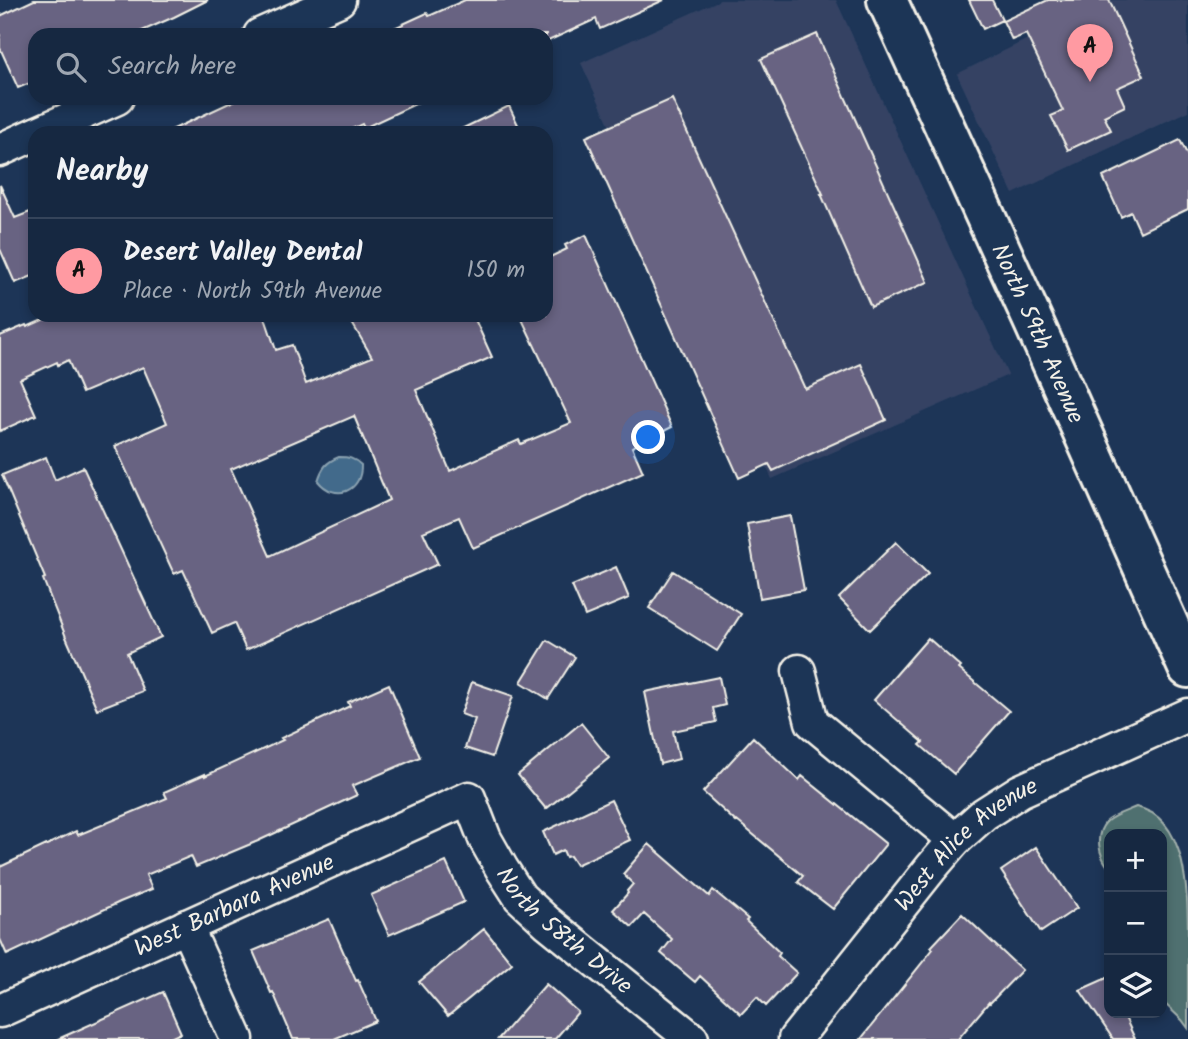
<!DOCTYPE html>
<meta charset="utf-8">
<style>
:root{--surface:#162841;--page:#1f3048;--text:#f1f3f6;--muted:#9ea6b1;--line:#35445a;--accent:#ff9aa2}
body{margin:0;font-family:Kalam,sans-serif;background:var(--page);color:var(--text)}
.controls{position:absolute;right:21px;bottom:21px;display:grid;overflow:hidden;border-radius:14px;box-shadow:0 4px 10px #0003}
.controls button{width:63px;height:63px;display:grid;place-items:center;padding:0;border:0;border-bottom:2px solid var(--line);background:var(--surface);color:var(--text);font:35px sans-serif}
.you{position:absolute;left:649px;top:438px;width:24px;height:24px;margin:-18px;border:5px solid #fff;border-radius:50%;background:#1a73e8;box-shadow:0 0 0 10px #1a73e833}
.badge{display:grid;place-items:center;width:46px;height:46px;border-radius:50%;background:var(--accent);color:#111;font-size:23px;font-weight:700}
.pin{position:absolute;translate:-50% -58px;filter:drop-shadow(0 2px 4px #0008)}
.pin::after{content:'';position:absolute;top:37px;width:24px;height:21px;background:inherit;clip-path:polygon(0 0,100% 0,50% 100%)}
.list{margin:0;padding:0;list-style:none}
h2{display:flex;justify-content:space-between;align-items:center;height:91px;margin:0;padding:0 28px;font-size:30px}
h2 small{font-size:23px;font-weight:400;color:var(--muted)}
.list li{display:grid;grid-template-columns:46px 1fr auto;gap:21px;align-items:center;box-sizing:border-box;height:105px;padding:0 28px;border-top:2px solid var(--line)}
.list b{display:block;font-size:26px;white-space:nowrap}
.list p{margin:0;font-size:23px;white-space:nowrap;color:var(--muted)}
.list em{font-size:23px;font-style:normal;color:var(--muted)}
.icon{flex:none;width:38px;height:38px;fill:none;stroke:currentColor;stroke-width:2;stroke-linecap:round;stroke-linejoin:round}
.map{position:relative;flex:none;width:1188px;height:1039px;overflow:hidden}
.search{position:absolute;background:var(--surface);box-shadow:0 4px 10px #0003;left:28px;top:28px;width:525px;height:77px;display:flex;align-items:center;gap:18px;box-sizing:border-box;padding:0 24px;border-radius:21px;color:var(--muted);font-size:26px}
.panel{position:absolute;background:var(--surface);box-shadow:0 4px 10px #0003;left:28px;top:126px;width:525px;height:196px;border-radius:21px}
.map>svg:first-child{display:block}
.built{fill:#344364}
.green{fill:#4f7070;stroke:#a2b0ac;stroke-width:2}
.water{fill:#436b8b;stroke:#8aa1b0;stroke-width:2}
.building{fill:#686482;stroke:#f4f1e8;stroke-width:2;fill-rule:evenodd}
.lines{fill:none;stroke-linecap:round;stroke-linejoin:round}
.minor-casing{stroke:#f4f1e8;stroke-width:37}
.major-casing{stroke:#f4f1e8;stroke-width:44}
.minor{stroke:#1d3557;stroke-width:32}
.major{stroke:#1d3557;stroke-width:38}
.labels{text-anchor:middle;stroke-width:7;stroke-linejoin:round;paint-order:stroke}
.street-label{font-size:24px;fill:#f4f1e8;stroke:#1d3557}
</style>
<div class="map">
<svg width="1188" height="1039" viewBox="0 0 1188 1039">
<rect width="100%" height="100%" fill="#1d3557"/>
<filter id="ink" filterUnits="userSpaceOnUse"><feTurbulence type="fractalNoise" baseFrequency=".0143" numOctaves="2"/><feDisplacementMap in="SourceGraphic" scale="14" xChannelSelector="R" yChannelSelector="G"/><feConvolveMatrix kernelMatrix="1 2 1 2 8 2 1 2 1" color-interpolation-filters="sRGB"/></filter>
<g filter="url(#ink)">
<path class="built" d="M720,0H836L1008,375L772,479L581,63Z
M1107,0H1188V111L1013,194L957,74Z"/>
<path class="green" d="M1136,807C1188,817 1188,895 1188,941C1188,970 1188,999 1188,1028L1182,1020L1162,1001V834H1109V868C1099,856 1094,835 1106,822C1113,815 1127,811 1136,807Z"/>
<path class="water" d="M339,457C348,457 354,458 361,465C362,492 335,502 318,481C322,468 326,462 339,457Z"/>
<path class="building" d="M34,0H208L174,17L133,35H35V81L18,88L0,48V16Z
M465,0H664L600,29L596,19L546,42V35H379L427,13L429,16Z
M969,0H992L1002,20L983,29Z
M1048,0H1109L1144,76L1117,88L1125,106L1104,116L1111,130L1068,150L1051,116L1063,111L1026,34L1012,40L1003,21Z
M817,34L928,282L871,307L821,194H823L761,59Z
M240,98H428L364,128L362,124L343,133H165Z
M672,99L805,389L861,364L886,420L773,471L769,464L739,478L586,137Z
M509,106L522,133H453Z
M1180,140L1188,156V209L1140,232L1131,212L1121,217L1103,177Z
M0,185L15,218L30,212L35,222V275L15,283L0,249Z
M586,235L672,427L632,447L643,472L473,548L459,517L423,532L438,564L246,650L234,623L212,633L183,570L174,574L115,446L167,423L143,367L82,393L68,360L58,365L57,362L20,379L36,415L0,431V336L26,325L27,327L54,315H264L276,350L292,345L306,384L372,357L352,323L367,315H473L492,357L416,390L450,471L519,440L521,444L571,423L520,315H546V259L567,249L565,245ZM354,416L389,500L270,556L231,469Z
M46,457L55,480L83,467L161,637L127,653L143,691L97,709L66,637L43,579L45,578L2,475Z
M790,516L804,590L760,598L747,524Z
M896,542L928,574L870,630L839,598Z
M616,567L629,598L585,616L572,586Z
M673,571L741,614L717,651L649,608Z
M928,638L961,667L959,669L1009,711L954,774L920,745L923,742L874,700Z
M547,640L575,657L548,699L521,682Z
M719,677L725,705L713,708L716,722L673,731L679,759L660,764L645,692Z
M472,682L513,696L492,757L465,748L475,719L461,714Z
M389,684L420,757L352,786L357,795L258,841L196,867L191,856L146,875L152,889L120,902L7,955L0,939V867L76,831L78,835L167,798L164,792L205,774V776L283,740L281,738L350,706L348,702Z
M581,723L609,758L546,809L518,775Z
M753,737L799,780L802,776L886,844L833,909L798,882L803,876L737,821L736,822L703,792Z
M611,800L630,840L576,865L570,856L566,857L563,850L553,855L543,832Z
M649,844L709,896L713,890L748,919L746,921L780,953L778,956L797,973L766,1006L757,997L741,1014L700,976L695,982L661,953L672,939L644,914L632,927L613,910L628,893L627,891L633,884L623,874Z
M1036,847L1077,908L1041,932L1001,871Z
M446,862L464,902L389,935L371,895Z
M962,914L1022,970L990,1003L989,1002L958,1039H861L933,949L931,947Z
M329,919L356,981L358,980L376,1021L334,1039H293L273,992L271,993L253,951Z
M484,929L512,963L448,1016L419,982Z
M1109,977V1013H1123L1135,1039H1113L1080,990Z
M546,984L578,1012L555,1039H498Z
M163,992L181,1033L168,1039H58Z"/>
<g class="lines">
<g class="minor-casing">
<g id="minor">
<path d="M260,35L339,0"/>
<path d="M38,133L117,98"/>
<path d="M0,150L35,134"/>
<path d="M799,671L812,722L955,840"/>
<path d="M186,926L237,1039"/>
<path id="s1" d="M0,1011L469,798L485,839L502,869L520,897L547,922L692,1039"/>
<path id="s2" d="M795,1039L931,868L955,840L984,814L1020,791L1188,715"/>
</g>
</g>
<g class="major-casing">
<g id="major">
<path id="s3" d="M887,0L1034,323L1188,668"/>
</g>
</g>
<use href="#minor" class="minor"/>
<use href="#major" class="major"/>
</g>
</g>
<g class="labels">
<g class="street-label">
<text dy="8" stroke="none"><textPath href="#s3" startOffset="366">North 59th Avenue</textPath></text>
<text dy="8" stroke="none"><textPath href="#s2" startOffset="261">West Alice Avenue</textPath></text>
<text dy="8" stroke="none"><textPath href="#s1" startOffset="257">West Barbara Avenue</textPath></text>
<text dy="8" stroke="none"><textPath href="#s1" startOffset="682">North 58th Drive</textPath></text>
</g>
</g>
</svg>
<div class="controls">
<button>+</button>
<button>−</button>
<button><svg class="icon" aria-label="layers" viewBox="0 0 24 24"><path d="M12 4l9 5-9 5-9-5zM3 14l9 5 9-5"/></svg></button>
</div>
<div class="you"></div>
<div class="pin badge" style="left:1090px;top:82px">A</div>
<div class="search"><svg class="icon" aria-label="search" viewBox="0 0 24 24"><circle cx="10" cy="10" r="6"/><path d="M15 15l6 6"/></svg>Search here</div>
<section class="panel">
<h2>Nearby<small></small></h2>
<ul class="list">
<li><span class="badge">A</span><div><b>Desert Valley Dental</b><p>Place · North 59th Avenue</p></div><em>150 m</em></li>
</ul>
</section>
</div>
